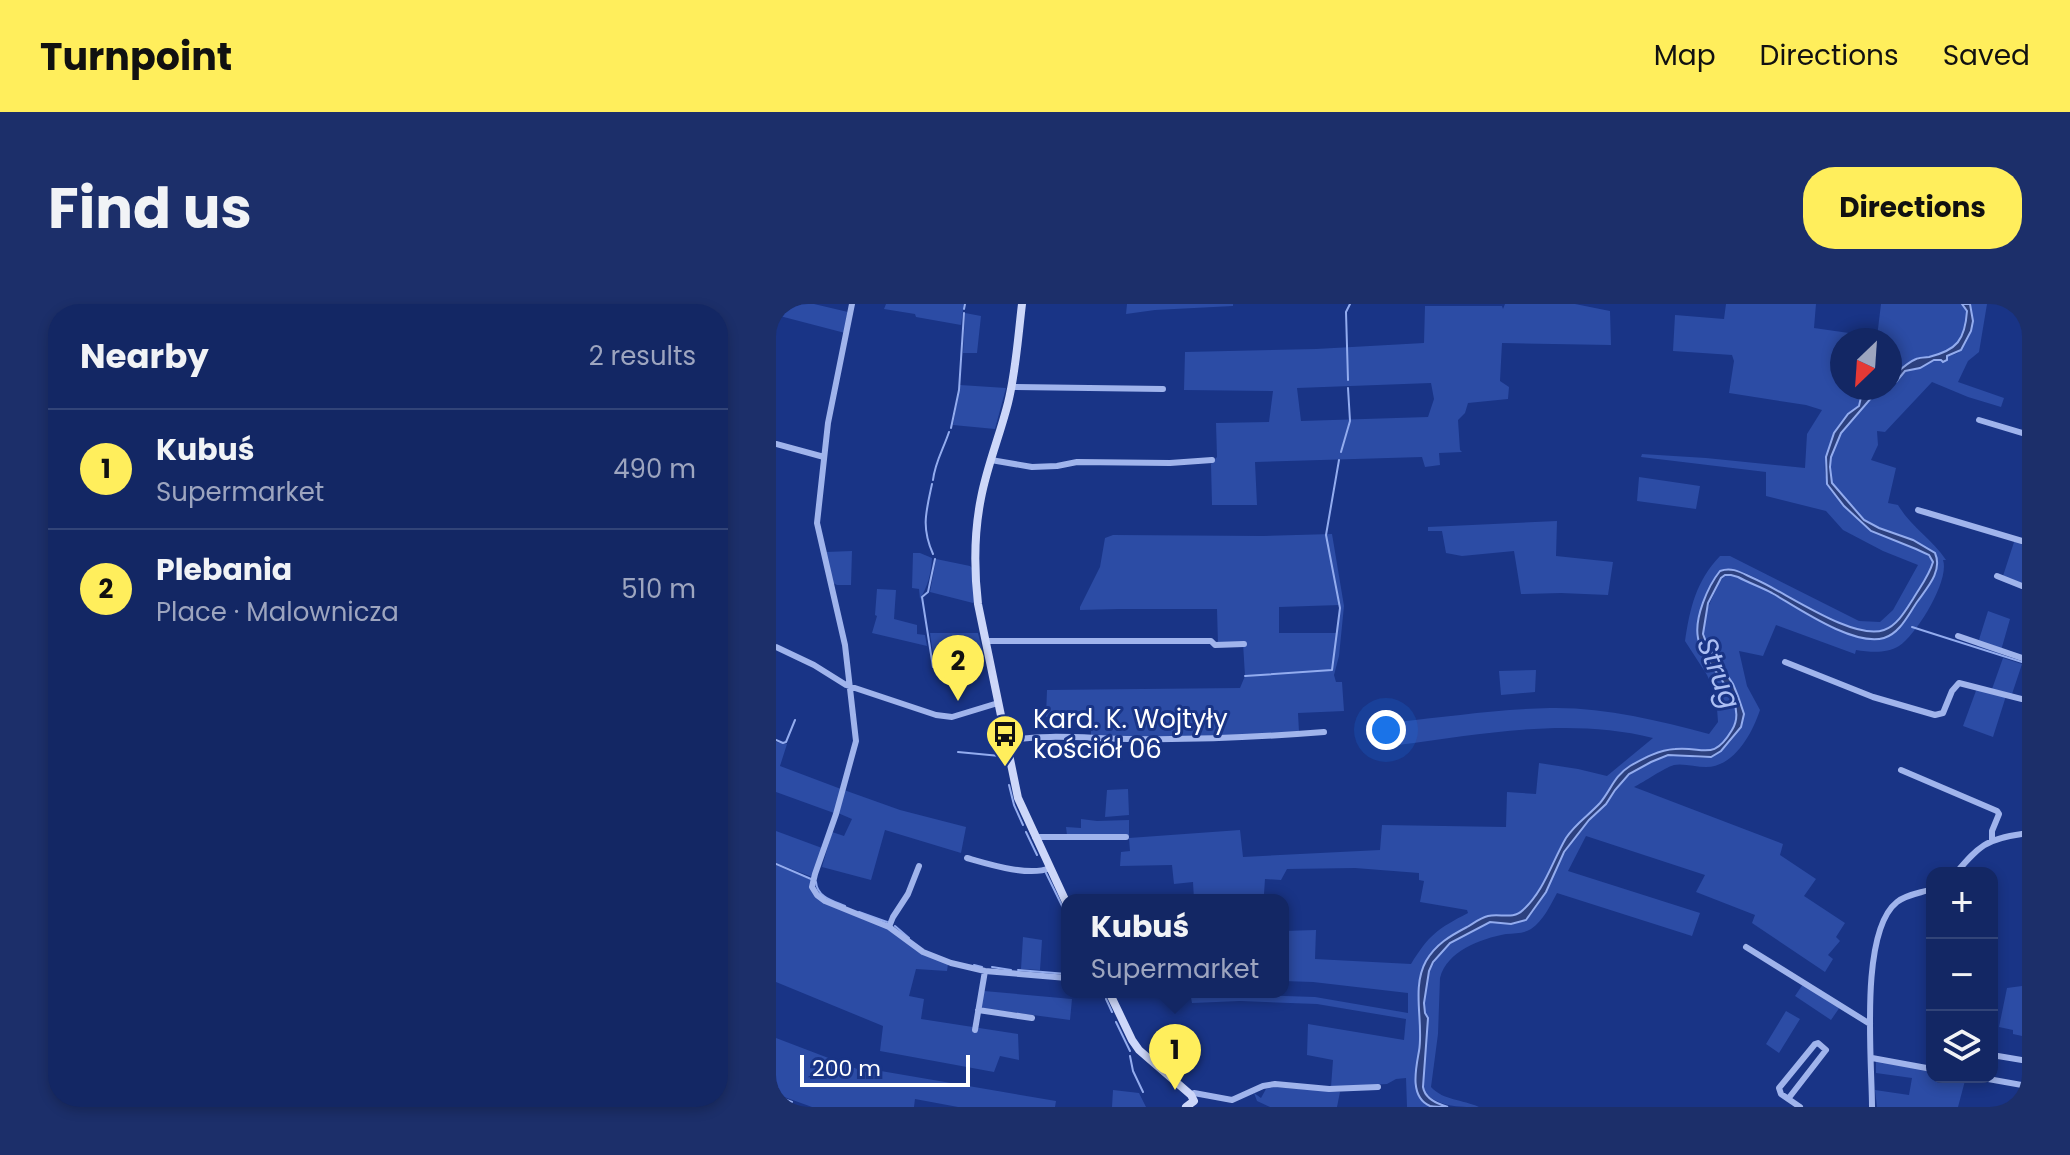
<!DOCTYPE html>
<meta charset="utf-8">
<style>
:root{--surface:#132764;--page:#1c2f6a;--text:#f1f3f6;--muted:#9da5bf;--line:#324478;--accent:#ffee5c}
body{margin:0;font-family:Poppins,sans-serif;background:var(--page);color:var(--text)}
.controls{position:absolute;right:24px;bottom:24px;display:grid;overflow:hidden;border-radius:16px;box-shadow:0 4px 12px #0003}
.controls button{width:72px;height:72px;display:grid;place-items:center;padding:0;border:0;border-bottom:2px solid var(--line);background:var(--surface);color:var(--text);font:40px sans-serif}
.compass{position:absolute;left:1054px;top:24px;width:72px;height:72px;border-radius:50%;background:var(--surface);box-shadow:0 4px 12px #0003;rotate:205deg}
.scale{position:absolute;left:24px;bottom:20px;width:170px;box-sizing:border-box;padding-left:8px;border:4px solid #fff;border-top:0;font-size:22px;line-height:28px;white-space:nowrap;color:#fff;-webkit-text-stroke:6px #193486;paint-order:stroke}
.you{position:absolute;left:610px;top:426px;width:28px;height:28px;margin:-20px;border:6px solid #fff;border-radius:50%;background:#1a73e8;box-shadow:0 0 0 12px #1a73e833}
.badge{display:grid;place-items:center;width:52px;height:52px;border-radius:50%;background:var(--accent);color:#111;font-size:26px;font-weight:700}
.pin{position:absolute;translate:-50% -66px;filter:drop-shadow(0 2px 4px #0008)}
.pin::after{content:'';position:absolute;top:42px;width:28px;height:24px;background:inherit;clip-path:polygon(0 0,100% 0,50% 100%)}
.popup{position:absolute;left:285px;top:590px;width:228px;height:104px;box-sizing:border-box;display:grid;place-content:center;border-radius:16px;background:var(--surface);filter:drop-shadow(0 2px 6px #0005);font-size:26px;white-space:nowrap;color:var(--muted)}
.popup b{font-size:30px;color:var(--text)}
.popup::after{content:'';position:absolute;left:50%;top:100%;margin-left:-16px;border:16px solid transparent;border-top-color:var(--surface)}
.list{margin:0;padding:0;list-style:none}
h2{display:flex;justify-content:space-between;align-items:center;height:104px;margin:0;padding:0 32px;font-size:34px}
h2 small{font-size:26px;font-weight:400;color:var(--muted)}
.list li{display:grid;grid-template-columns:52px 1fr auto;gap:24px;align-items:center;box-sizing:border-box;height:120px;padding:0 32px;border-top:2px solid var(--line)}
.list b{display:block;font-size:30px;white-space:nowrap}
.list p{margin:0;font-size:26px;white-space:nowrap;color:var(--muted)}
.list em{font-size:26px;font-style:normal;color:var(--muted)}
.icon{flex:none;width:44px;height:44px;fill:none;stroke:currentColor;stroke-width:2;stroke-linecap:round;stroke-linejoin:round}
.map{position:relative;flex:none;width:1246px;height:803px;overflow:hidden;border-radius:32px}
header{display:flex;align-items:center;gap:48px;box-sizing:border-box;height:112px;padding:0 40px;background:var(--accent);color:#111}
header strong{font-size:38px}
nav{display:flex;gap:44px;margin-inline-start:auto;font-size:28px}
.intro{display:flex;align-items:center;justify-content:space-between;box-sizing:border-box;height:192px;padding:0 48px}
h1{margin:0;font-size:56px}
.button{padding:20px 36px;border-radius:32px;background:var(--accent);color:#111;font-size:28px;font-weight:700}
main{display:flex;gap:48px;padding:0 48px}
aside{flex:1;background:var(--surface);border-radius:32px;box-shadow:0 4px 12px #0003}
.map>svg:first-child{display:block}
.green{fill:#2c4ca5;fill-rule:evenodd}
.water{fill:#2c407e;stroke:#93acef;stroke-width:2}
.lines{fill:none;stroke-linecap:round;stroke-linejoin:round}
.stream{stroke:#93acef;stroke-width:2}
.street{stroke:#a0b4ec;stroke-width:6}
.secondary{stroke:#cdd7f9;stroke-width:8}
.labels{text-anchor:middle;stroke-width:6;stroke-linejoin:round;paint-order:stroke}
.poi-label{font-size:26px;fill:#fff;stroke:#193486;text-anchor:start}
.water-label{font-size:28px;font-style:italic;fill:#acbff4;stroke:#193486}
</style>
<header>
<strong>Turnpoint</strong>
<nav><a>Map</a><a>Directions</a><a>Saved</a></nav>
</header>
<div class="intro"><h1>Find us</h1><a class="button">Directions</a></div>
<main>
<aside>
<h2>Nearby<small>2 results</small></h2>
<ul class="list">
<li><span class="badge">1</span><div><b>Kubuś</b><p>Supermarket</p></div><em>490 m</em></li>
<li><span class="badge">2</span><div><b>Plebania</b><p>Place · Malownicza</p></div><em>510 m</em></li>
</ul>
</aside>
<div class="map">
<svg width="1246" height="803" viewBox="0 0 1246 803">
<rect width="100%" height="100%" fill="#193486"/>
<path class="green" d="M0,0H38L72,8L69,29L0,11Z
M110,0H188L185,21L140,13L139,10L108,5Z
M351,0H457V2L379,6L350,10Z
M729,0H799L834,7L835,41L726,39L724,77L733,83L732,95L692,99L689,109L682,116L684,146L686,148L663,149L664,161L649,163L646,153L479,158L481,201H436L435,160L441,153L440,119L493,118L497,87L408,86L409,48L540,45L648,39L649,2H726L727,5ZM655,79L658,95L652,113L525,117L521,84Z
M950,0H1040L1038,24L1101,33L1105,0H1186L1191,7C1189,36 1181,46 1153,53C1149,54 1144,53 1140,55C1130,59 1122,68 1114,75V36H1066V84H1092C1087,89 1087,94 1084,100C1082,104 1067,115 1063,121C1057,128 1056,136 1053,144C1040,177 1059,190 1080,212C1085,218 1090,224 1098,228C1117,237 1145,240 1157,258C1154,272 1144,283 1137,295C1130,306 1121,321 1108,326C1072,339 1000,278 963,267C957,266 950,267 944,267C939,280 921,318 922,329C924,362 977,394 956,427C951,435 943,445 934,447C926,449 918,445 910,445C889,444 864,453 848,466C838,474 833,485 826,495C818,509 803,517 793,530C780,547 775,567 765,584C761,591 755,597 750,603C739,616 725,609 711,613C702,615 675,630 668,636C660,643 651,653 647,665C640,688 645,713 644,737C644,752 636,770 641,785C643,794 649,798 656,803H631L630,774L620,775L611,780L555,783L557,756L531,751L532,720L628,736L630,715L541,700L464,697L416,699L414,688H477V691L539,693L632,709V689L537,678L507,677V627L540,626L539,655L635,660C653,631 661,625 692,609L691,606L644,598L648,577L643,576V569L579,564L511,565L505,576L489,575L488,590L452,594V596H418L417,578L398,580L396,561L344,562L345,548L354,547L353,534L464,526L467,553L604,546L606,521L730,523L731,488L760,490L763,459L802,465L831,472L877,434C793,413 706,430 622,441L619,418C670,413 722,405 774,404C828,403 881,416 933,430L942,418L940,391L931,371L909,337C914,304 920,277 944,252H954L1083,317L1104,318L1117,306L1142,261L1107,247L1067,226L1050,207L990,192V168L865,153L866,150L930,154L1029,164L1031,130L1046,106L1030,101L953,89L958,57L956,51L897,47L899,11L948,15Z
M1194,0H1211L1203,48L1192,57L1182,78L1228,94L1225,103L1192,93L1156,78L1109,128L1101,127L1102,141L1095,156L1120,164L1112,199L1122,201C1135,223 1156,235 1170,256H1167C1174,276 1141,330 1123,342C1110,350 1094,348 1080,346L1079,350L1000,321L987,352L963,347L971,382L984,406C976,430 958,463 930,463C920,463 907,459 898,461C888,464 868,478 858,483L1007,540L1004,551L1040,575L1028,592L1069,619L1060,633L1064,637L1052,651L1057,655L1049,668L976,619L979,611L920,588L929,571L810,532L792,567L924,609L916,632L781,589C774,602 767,617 755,625C747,630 739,629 730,630C704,635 671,647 664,674L662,730L655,783C668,797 686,795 703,803C679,803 666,803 648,789L647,775L652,715C639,692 656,653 675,639C681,633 690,632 697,628C702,625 707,620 713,619C724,616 737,623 749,616C759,610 775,577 780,565C792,540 808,522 828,502C832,498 834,493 838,488C850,471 872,455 892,451C906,449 918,455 929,454C939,453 947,445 954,438C982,407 957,381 938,352C934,346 928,339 927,331C925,315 936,294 943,280C948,270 952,270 962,273C973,279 985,283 995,289C1023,305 1076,342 1108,334C1121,330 1130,315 1138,304C1148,288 1160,275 1162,255L1125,231L1103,224L1088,216L1056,179L1054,163L1055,153L1065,129L1096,93L1111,84H1114V82L1120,78L1129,67L1182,49L1195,27L1197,17Z
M189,9L205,12L201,49H187Z
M184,81L230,84L219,125L177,121Z
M863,173L924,182L920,205L861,197Z
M781,217L780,252L837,258L832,291L785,289L745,290L738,247L686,252L670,249L666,227H652V223Z
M556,230L568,302L563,352L558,371L560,378H566L568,407L522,409L523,428L447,433H315V413H270L271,386L464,384L469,372L467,339L442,340L441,305H344L304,306V303L324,263L329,234L337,231L487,232ZM564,301L561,329H503V303Z
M1239,235L1246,238V279L1227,272Z
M76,247L75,281H61L57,279L50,248Z
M137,249H144L156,254C155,270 152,282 144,295L143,285L136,284Z
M160,255L194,262L196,264L199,297L197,299L154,288Z
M101,285L120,286L118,315L141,321V330L149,331L151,342L96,329L101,312L99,311Z
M1212,307L1234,315L1224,350L1201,342Z
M154,329H202L207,349L179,348L181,367L159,364Z
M1227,354L1246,360L1236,390L1216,385Z
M760,366L759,388L725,391L723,367Z
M1201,384L1230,392L1217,433L1187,422Z
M0,438L11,440L4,462L65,485L58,509L0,488Z
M352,485L353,511L329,513L331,486Z
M68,486L124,506L190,523L185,549L109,526L95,576L46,563L56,528L68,532L76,515L62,509Z
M305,515L321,517L353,516V531H291L290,523L305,524Z
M0,527L46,544L36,573L0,559Z
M0,561L35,576L37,590L110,624L172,660L171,667L140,665L133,692L148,695L145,715L242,730L243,756L224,752L218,768L104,747L107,722L0,678Z
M247,633L266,636L264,666L245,665Z
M1027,680L1064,703L1055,716L1019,692Z
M1246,682V732L1237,730V726L1223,723L1231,684Z
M208,687L296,695L294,716L205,704Z
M1010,707L1024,715L1003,749L990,740Z
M0,734L97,771L99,766L280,797L279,803H182L139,795L138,803H36L0,790Z
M1100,757L1156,767V773H1190L1182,803H1101L1099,786L1133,791L1136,774L1100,769Z
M498,783L564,788L561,803H494L481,797L478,789L485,794L490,785Z
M337,786L363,789L370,803H336Z"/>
<path class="water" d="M1186,0H1194L1197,17L1195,27L1185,46L1171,52V56L1167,58L1165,56H1158L1144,64L1129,67L1120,78L1114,82V75C1122,68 1130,59 1140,55C1142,54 1151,53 1153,53C1181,46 1189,36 1191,7Z
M1092,84H1111L1096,93L1065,129L1055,153L1054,163L1056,179L1088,216L1103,224L1137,236L1159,249C1167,267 1151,284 1141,298C1132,311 1124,329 1108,334C1078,343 1022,304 996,289C985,283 973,279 962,273L955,271H949L945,274L932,299L927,330L932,343L957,380L962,392L968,410L965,423L945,447L935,453L892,451L875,458L853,470L839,486L830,500L813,516L788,548L770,588L750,616L735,620L714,618L674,639L657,658L653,667L648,699L649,709L652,714L647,783C649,795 661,800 672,803C667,803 659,803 654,802C633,793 640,764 643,747C648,719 635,684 650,657C660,640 674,632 691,623C698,619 704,614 712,612C724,609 737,616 747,606C768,587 776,558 790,534C799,520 813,511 824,499C835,486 838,472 854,462C868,454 883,446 899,445C928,442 937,458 956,426C975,395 927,363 922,334C918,314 932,282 944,267C957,262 967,270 979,275C1009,288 1077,337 1108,326C1121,322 1130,306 1137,295C1144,283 1153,272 1157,258L1153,251L1140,245L1095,227L1068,202L1051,180L1050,153L1058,129L1072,110L1083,102L1086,89Z"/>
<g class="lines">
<path class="stream" d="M188,5L189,0
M572,76L570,8L574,0
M175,124L183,86L188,9
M565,148L574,117L572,84
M157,176C159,158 167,146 173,128
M156,180C150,208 145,223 157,250
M1136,323L1246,358
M157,363L146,293L152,288L159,255
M469,372L556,366L564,304L550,231L563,156
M0,436L7,439L10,438L19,416
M182,448L224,452
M233,481L238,501L247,521
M250,528L261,551
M0,560L35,575
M270,569L291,612
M40,578C41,593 57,597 69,602
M83,608L111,618
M119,622L133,634
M198,661L206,663
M216,663L235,666
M242,666L291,670
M327,688V690
M330,695L336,708
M340,718L354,747
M354,752L357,767L367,788
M0,792L16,798"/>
<path class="street" d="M76,0L52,119L41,219L69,341L80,437L60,510L39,570L36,583L41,591L49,597L113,623L147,648L175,659L209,667L291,674
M235,83L387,85
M1203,116L1246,129
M0,140L48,153
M215,156L256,163L281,162L301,158L394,159L436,156
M1142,206L1246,237
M1221,272L1246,282
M1182,332L1246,354
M210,337H435L439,341L468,340
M0,343L38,361L70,381L160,411L176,413L222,399
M1009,358L1097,393L1159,411L1167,409L1176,387L1183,379L1246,395
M230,437C272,429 316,435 358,435C422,436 485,433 548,428
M1125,466L1221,507L1223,510L1216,527V536
M259,533H350
M191,554C212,560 253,573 274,564
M1180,569C1203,542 1210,535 1246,530
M113,623L117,613L132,590L143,562
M970,643L1094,720
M202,706L256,714
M199,726L209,667
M1216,751L1246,756
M1096,754L1156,765
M1201,773L1246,781
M415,791L418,789L456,796L487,782L499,780L553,785L602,783
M1012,795L1050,746L1042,739L1039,740L1003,784L1005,790L1024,803
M1096,803C1096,757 1083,628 1121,598C1131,590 1145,589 1156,585"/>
<path class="secondary" d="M246,0C242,33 240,67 232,99C224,131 211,162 205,194C198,229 198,265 202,300L242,494L291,600
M333,688L356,736L363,746L415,791L418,797L410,803"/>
</g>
<defs>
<g id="bus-pin" transform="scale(2)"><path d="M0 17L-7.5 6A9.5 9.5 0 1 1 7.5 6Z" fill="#ffee5c" stroke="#193486"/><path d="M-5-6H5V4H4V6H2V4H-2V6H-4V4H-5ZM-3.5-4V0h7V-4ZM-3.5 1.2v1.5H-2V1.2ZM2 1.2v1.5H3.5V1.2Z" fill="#111"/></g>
</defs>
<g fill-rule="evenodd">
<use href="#bus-pin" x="229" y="430"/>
</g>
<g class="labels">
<g class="poi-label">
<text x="257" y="424">Kard. K. Wojtyły<tspan x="257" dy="30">kościół 06</tspan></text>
</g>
<g class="water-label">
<text transform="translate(943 369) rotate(69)" y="10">Strug</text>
</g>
</g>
</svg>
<div class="controls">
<button>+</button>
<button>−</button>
<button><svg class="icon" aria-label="layers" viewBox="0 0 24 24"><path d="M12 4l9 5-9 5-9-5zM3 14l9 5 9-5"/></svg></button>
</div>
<svg class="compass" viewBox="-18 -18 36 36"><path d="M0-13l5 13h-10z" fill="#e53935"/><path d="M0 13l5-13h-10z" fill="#9da5bf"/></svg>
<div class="scale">200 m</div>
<div class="you"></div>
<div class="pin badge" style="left:399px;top:786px">1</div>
<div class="popup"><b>Kubuś</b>Supermarket</div>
<div class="pin badge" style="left:182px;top:397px">2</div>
</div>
</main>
